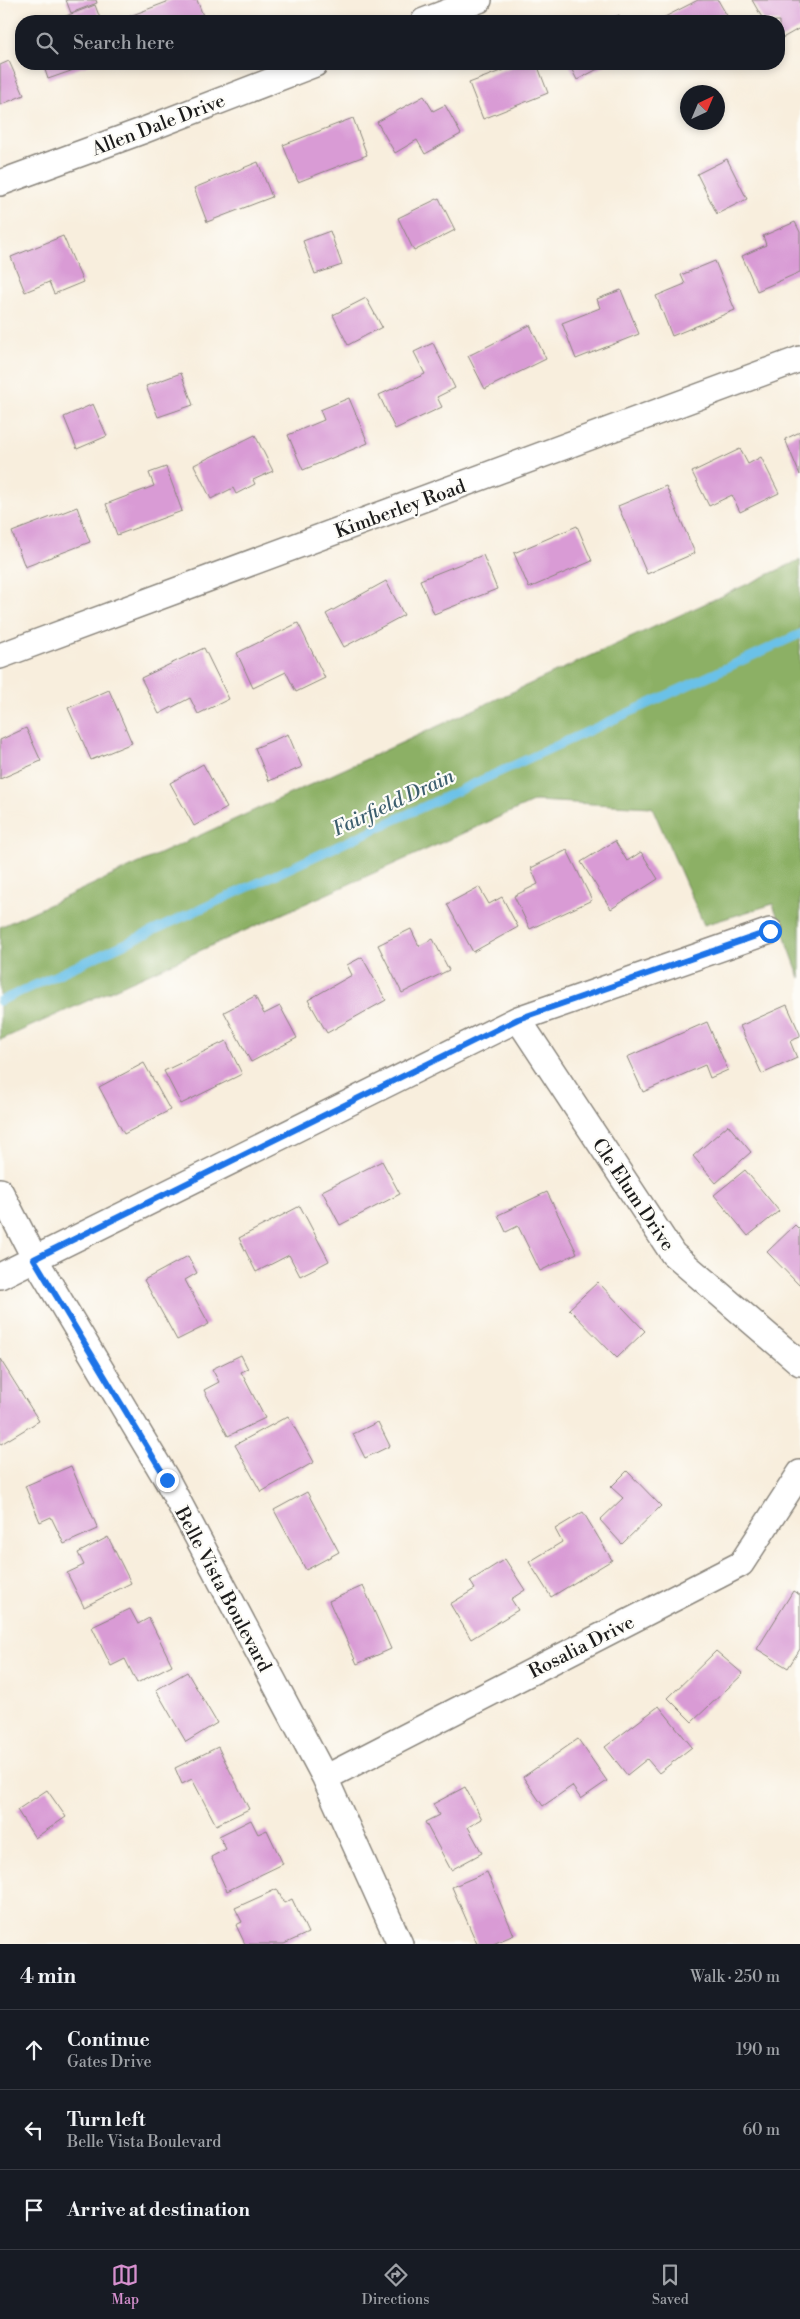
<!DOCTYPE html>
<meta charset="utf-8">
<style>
:root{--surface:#171b24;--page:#242831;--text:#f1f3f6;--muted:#9ea1a6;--line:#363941;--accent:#d690ce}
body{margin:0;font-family:"Libre Bodoni",serif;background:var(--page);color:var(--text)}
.compass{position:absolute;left:680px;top:85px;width:45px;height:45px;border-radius:50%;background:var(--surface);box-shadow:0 2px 8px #0003;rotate:44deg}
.stop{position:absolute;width:15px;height:15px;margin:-11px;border:4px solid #1a73e8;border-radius:50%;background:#fff}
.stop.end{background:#1a73e8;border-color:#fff;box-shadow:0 1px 5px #0008}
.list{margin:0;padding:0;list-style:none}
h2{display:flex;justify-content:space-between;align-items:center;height:65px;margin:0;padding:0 20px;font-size:21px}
h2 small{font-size:16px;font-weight:400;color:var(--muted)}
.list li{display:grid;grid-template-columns:32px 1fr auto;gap:15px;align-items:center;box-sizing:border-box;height:80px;padding:0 20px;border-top:1px solid var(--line)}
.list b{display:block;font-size:19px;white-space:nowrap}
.list p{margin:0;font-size:16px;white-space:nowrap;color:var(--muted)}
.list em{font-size:16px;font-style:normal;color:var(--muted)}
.icon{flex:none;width:28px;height:28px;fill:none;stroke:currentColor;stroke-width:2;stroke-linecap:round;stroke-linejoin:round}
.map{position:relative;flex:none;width:800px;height:1944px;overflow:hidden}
.search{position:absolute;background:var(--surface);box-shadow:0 2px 8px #0003;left:15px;right:15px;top:15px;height:55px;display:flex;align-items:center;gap:12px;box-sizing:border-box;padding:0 18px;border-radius:20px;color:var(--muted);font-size:19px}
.sheet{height:305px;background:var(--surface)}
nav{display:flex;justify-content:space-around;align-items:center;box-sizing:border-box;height:70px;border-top:1px solid var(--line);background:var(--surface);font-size:14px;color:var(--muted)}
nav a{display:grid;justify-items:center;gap:2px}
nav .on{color:var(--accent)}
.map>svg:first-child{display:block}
.forest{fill:#8cb065;stroke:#546640}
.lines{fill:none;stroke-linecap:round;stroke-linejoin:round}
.stream{stroke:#6bc1e8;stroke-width:9}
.building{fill:#d99bd5}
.street-casing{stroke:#8a857c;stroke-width:28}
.street{stroke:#fff;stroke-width:25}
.route{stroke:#1a73e8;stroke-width:6}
.labels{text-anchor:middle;stroke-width:4.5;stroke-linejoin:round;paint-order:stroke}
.street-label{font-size:19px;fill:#1c1c1c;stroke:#fdfcf7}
.water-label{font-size:20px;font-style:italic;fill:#3c5e6e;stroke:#fdfcf7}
</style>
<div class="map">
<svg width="800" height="1944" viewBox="0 0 800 1944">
<rect width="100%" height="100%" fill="#fdfcf7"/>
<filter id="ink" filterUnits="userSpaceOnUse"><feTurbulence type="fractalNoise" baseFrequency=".02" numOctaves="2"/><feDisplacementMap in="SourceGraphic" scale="10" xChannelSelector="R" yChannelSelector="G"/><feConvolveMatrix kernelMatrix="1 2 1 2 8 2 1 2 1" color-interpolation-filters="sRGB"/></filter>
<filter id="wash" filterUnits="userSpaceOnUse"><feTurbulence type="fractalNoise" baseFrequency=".0096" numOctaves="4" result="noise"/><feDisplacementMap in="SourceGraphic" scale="20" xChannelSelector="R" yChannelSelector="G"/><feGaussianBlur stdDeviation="1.12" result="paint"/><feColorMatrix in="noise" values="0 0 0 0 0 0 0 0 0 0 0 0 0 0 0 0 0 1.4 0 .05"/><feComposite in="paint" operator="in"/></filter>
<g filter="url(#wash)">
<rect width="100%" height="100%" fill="#f8eedd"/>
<path class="forest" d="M800,560V978L773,904L704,925L652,807L535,801L0,1040V927Z"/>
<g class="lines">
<path class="stream" d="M0,1001L800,634"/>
</g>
<g id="blocks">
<path class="building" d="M66,0H96L97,3L71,13Z
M172,0H197L205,21H132L130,16Z
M698,0H718L730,21H657Z
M752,0H800V28L779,40V21H764Z
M95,5L101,21H59L58,19Z
M619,15L623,21H607Z
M9,61L24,95L0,105V65Z
M43,64H91L48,79Z
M519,64H537L548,93L483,119L469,83Z
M569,64H607L577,80Z
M424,96L433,111L445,105L461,134L425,154L417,140L395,153L377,122Z
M353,118L367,155L298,182L283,145Z
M727,159L747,199L717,214L697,174Z
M258,162L272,197L207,222L194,188Z
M439,198L455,230L414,251L398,218Z
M795,222L800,232V272L757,291L742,256L766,245L763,236Z
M330,231L342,265L315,274L303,241Z
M63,236L83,282L54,294L49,282L25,292L11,257Z
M715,261L735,310L672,336L656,296L685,284L681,275Z
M621,290L639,334L576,359L562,323L600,308L597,299Z
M366,298L382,327L348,345L333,315Z
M530,325L546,359L485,389L468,356Z
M433,343L455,388L437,397L442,407L395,429L379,395L425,374L414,352Z
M181,373L193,405L158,417L146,386Z
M349,398L368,443L303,470L288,435L324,420L320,410Z
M93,404L107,436L77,449L64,417Z
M800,432V475L785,439Z
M255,435L273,471L253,480L255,484L236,494L233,488L211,499L194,465Z
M740,449L748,464L761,457L779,493L740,512L732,495L709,506L692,472Z
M166,467L182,511L117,535L106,504L154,486L149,473Z
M666,486L695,553L647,574L618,506Z
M77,507L90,542L25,567L12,532Z
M577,526L592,561L529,588L514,553Z
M483,555L497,589L434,614L420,580Z
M386,581L404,615L344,647L326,614Z
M298,623L325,678L296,692L286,672L253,688L237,653Z
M204,648L229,699L198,714L190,698L159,714L141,678Z
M109,690L132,743L91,760L68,708Z
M26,728L41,761L0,779V740Z
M288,734L302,767L269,781L255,748Z
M203,764L227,808L194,826L170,783Z
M615,841L627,861L641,852L658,879L611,909L581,862Z
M567,850L592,900L530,929L514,896L538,884L531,868Z
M479,887L489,904L502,897L518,927L473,952L447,904Z
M411,929L419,946L433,939L449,970L402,993L378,945Z
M362,957L386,1000L327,1033L308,1000L352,975L347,965Z
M255,996L264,1014L280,1006L297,1038L251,1062L224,1012Z
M787,1005L800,1034V1037L790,1041L797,1058L762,1074L740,1026Z
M707,1022L728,1070L710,1078L705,1065L643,1092L627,1057Z
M226,1041L242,1074L181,1104L164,1071Z
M144,1063L170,1110L124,1134L99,1087Z
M728,1125L751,1152L716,1183L693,1156Z
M382,1161L400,1194L340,1225L322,1191Z
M745,1170L779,1211L748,1236L714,1195Z
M547,1192L577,1253L540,1271L518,1226L506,1232L498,1215Z
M300,1206L329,1261L300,1276L289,1255L256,1272L239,1238Z
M795,1225L800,1230V1286L767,1252Z
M188,1256L197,1273L185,1280L209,1324L177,1340L144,1280Z
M598,1282L645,1331L617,1358L569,1309Z
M241,1355L248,1369L241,1372L265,1418L228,1436L204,1390L219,1382L212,1369Z
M0,1359L39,1421L1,1444L0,1442Z
M288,1416L314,1462L261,1492L235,1445Z
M378,1422L390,1446L365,1458L353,1434Z
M71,1466L98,1529L64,1544L51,1517L40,1522L25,1486Z
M627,1471L661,1506L622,1544L600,1520L623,1498L611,1487Z
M307,1492L339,1552L306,1570L274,1510Z
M583,1512L612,1560L551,1597L529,1562L562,1542L555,1529Z
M108,1537L131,1583L84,1607L67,1573L84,1565L78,1553Z
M505,1559L525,1590L511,1599L518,1610L471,1639L450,1604L475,1589L470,1581Z
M363,1586L391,1649L357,1664L329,1601Z
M793,1591L800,1595V1649L788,1668L757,1649Z
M130,1609L138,1624L149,1618L172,1665L137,1683L125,1659L111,1666L92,1627Z
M716,1651L743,1674L692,1722L668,1698Z
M187,1672L217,1723L186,1742L156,1690Z
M659,1706L692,1747L659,1773L647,1759L627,1775L605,1747Z
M578,1739L607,1781L581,1799L572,1786L543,1806L523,1777Z
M218,1747L249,1809L216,1825L192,1779L182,1784L175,1768Z
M465,1787L482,1819L468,1827L482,1853L451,1870L425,1822L439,1815L433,1804Z
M47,1790L66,1817L35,1838L17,1810Z
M251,1820L258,1834L267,1830L283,1864L227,1891L211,1857L226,1849L219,1836Z
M487,1872L514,1935L493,1944H477L452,1887Z
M277,1889L284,1903L292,1899L308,1933L284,1944H245L236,1925L242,1922L235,1908Z"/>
</g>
</g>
<g filter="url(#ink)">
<use href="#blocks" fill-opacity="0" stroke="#8a857c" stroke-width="1"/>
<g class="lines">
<g class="street-casing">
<path id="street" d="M424,21L479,0
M0,183L142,131L315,64
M0,656L800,359
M518,1019L673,1254L800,1363
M0,1191L35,1259L167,1480L325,1778L400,1944
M0,1276L518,1019L770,931
M325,1778L741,1564L800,1473"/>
</g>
<use href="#street" class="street"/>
</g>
</g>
<g class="lines" filter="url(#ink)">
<path class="route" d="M167,1480L34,1259L518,1019L770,931"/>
</g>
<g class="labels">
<g class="street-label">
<text transform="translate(158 124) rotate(-21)" y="7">Allen Dale Drive</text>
<text transform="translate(400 508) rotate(-20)" y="7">Kimberley Road</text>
<text transform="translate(634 1194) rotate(56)" y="7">Cle Elum Drive</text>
<text transform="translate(224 1589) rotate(62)" y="7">Belle Vista Boulevard</text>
<text transform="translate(581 1646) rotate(-27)" y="7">Rosalia Drive</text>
</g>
<g class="water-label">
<text transform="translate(393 802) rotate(-25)" y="7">Fairfield Drain</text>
</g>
</g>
</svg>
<svg class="compass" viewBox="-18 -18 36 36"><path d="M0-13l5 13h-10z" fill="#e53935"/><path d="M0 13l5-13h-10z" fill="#9ea1a6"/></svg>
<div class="stop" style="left:770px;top:931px"></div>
<div class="stop end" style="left:167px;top:1480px"></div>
<div class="search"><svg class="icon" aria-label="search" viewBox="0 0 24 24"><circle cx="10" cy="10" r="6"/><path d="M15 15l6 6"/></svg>Search here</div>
</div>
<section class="sheet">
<h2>4 min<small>Walk · 250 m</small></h2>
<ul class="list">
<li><svg class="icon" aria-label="ahead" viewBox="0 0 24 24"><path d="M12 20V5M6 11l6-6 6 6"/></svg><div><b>Continue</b><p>Gates Drive</p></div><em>190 m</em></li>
<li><svg class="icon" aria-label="left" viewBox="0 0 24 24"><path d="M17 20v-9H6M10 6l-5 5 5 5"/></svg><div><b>Turn left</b><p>Belle Vista Boulevard</p></div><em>60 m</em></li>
<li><svg class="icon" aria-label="arrive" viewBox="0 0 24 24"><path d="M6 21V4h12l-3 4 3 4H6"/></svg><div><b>Arrive at destination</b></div></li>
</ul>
</section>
<nav>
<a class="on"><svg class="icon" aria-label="map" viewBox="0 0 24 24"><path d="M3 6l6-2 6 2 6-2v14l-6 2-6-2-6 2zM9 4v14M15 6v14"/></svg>Map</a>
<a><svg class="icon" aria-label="directions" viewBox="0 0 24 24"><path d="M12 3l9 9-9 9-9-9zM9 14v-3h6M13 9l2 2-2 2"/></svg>Directions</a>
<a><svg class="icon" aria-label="saved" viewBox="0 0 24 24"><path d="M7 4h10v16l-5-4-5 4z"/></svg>Saved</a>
</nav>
